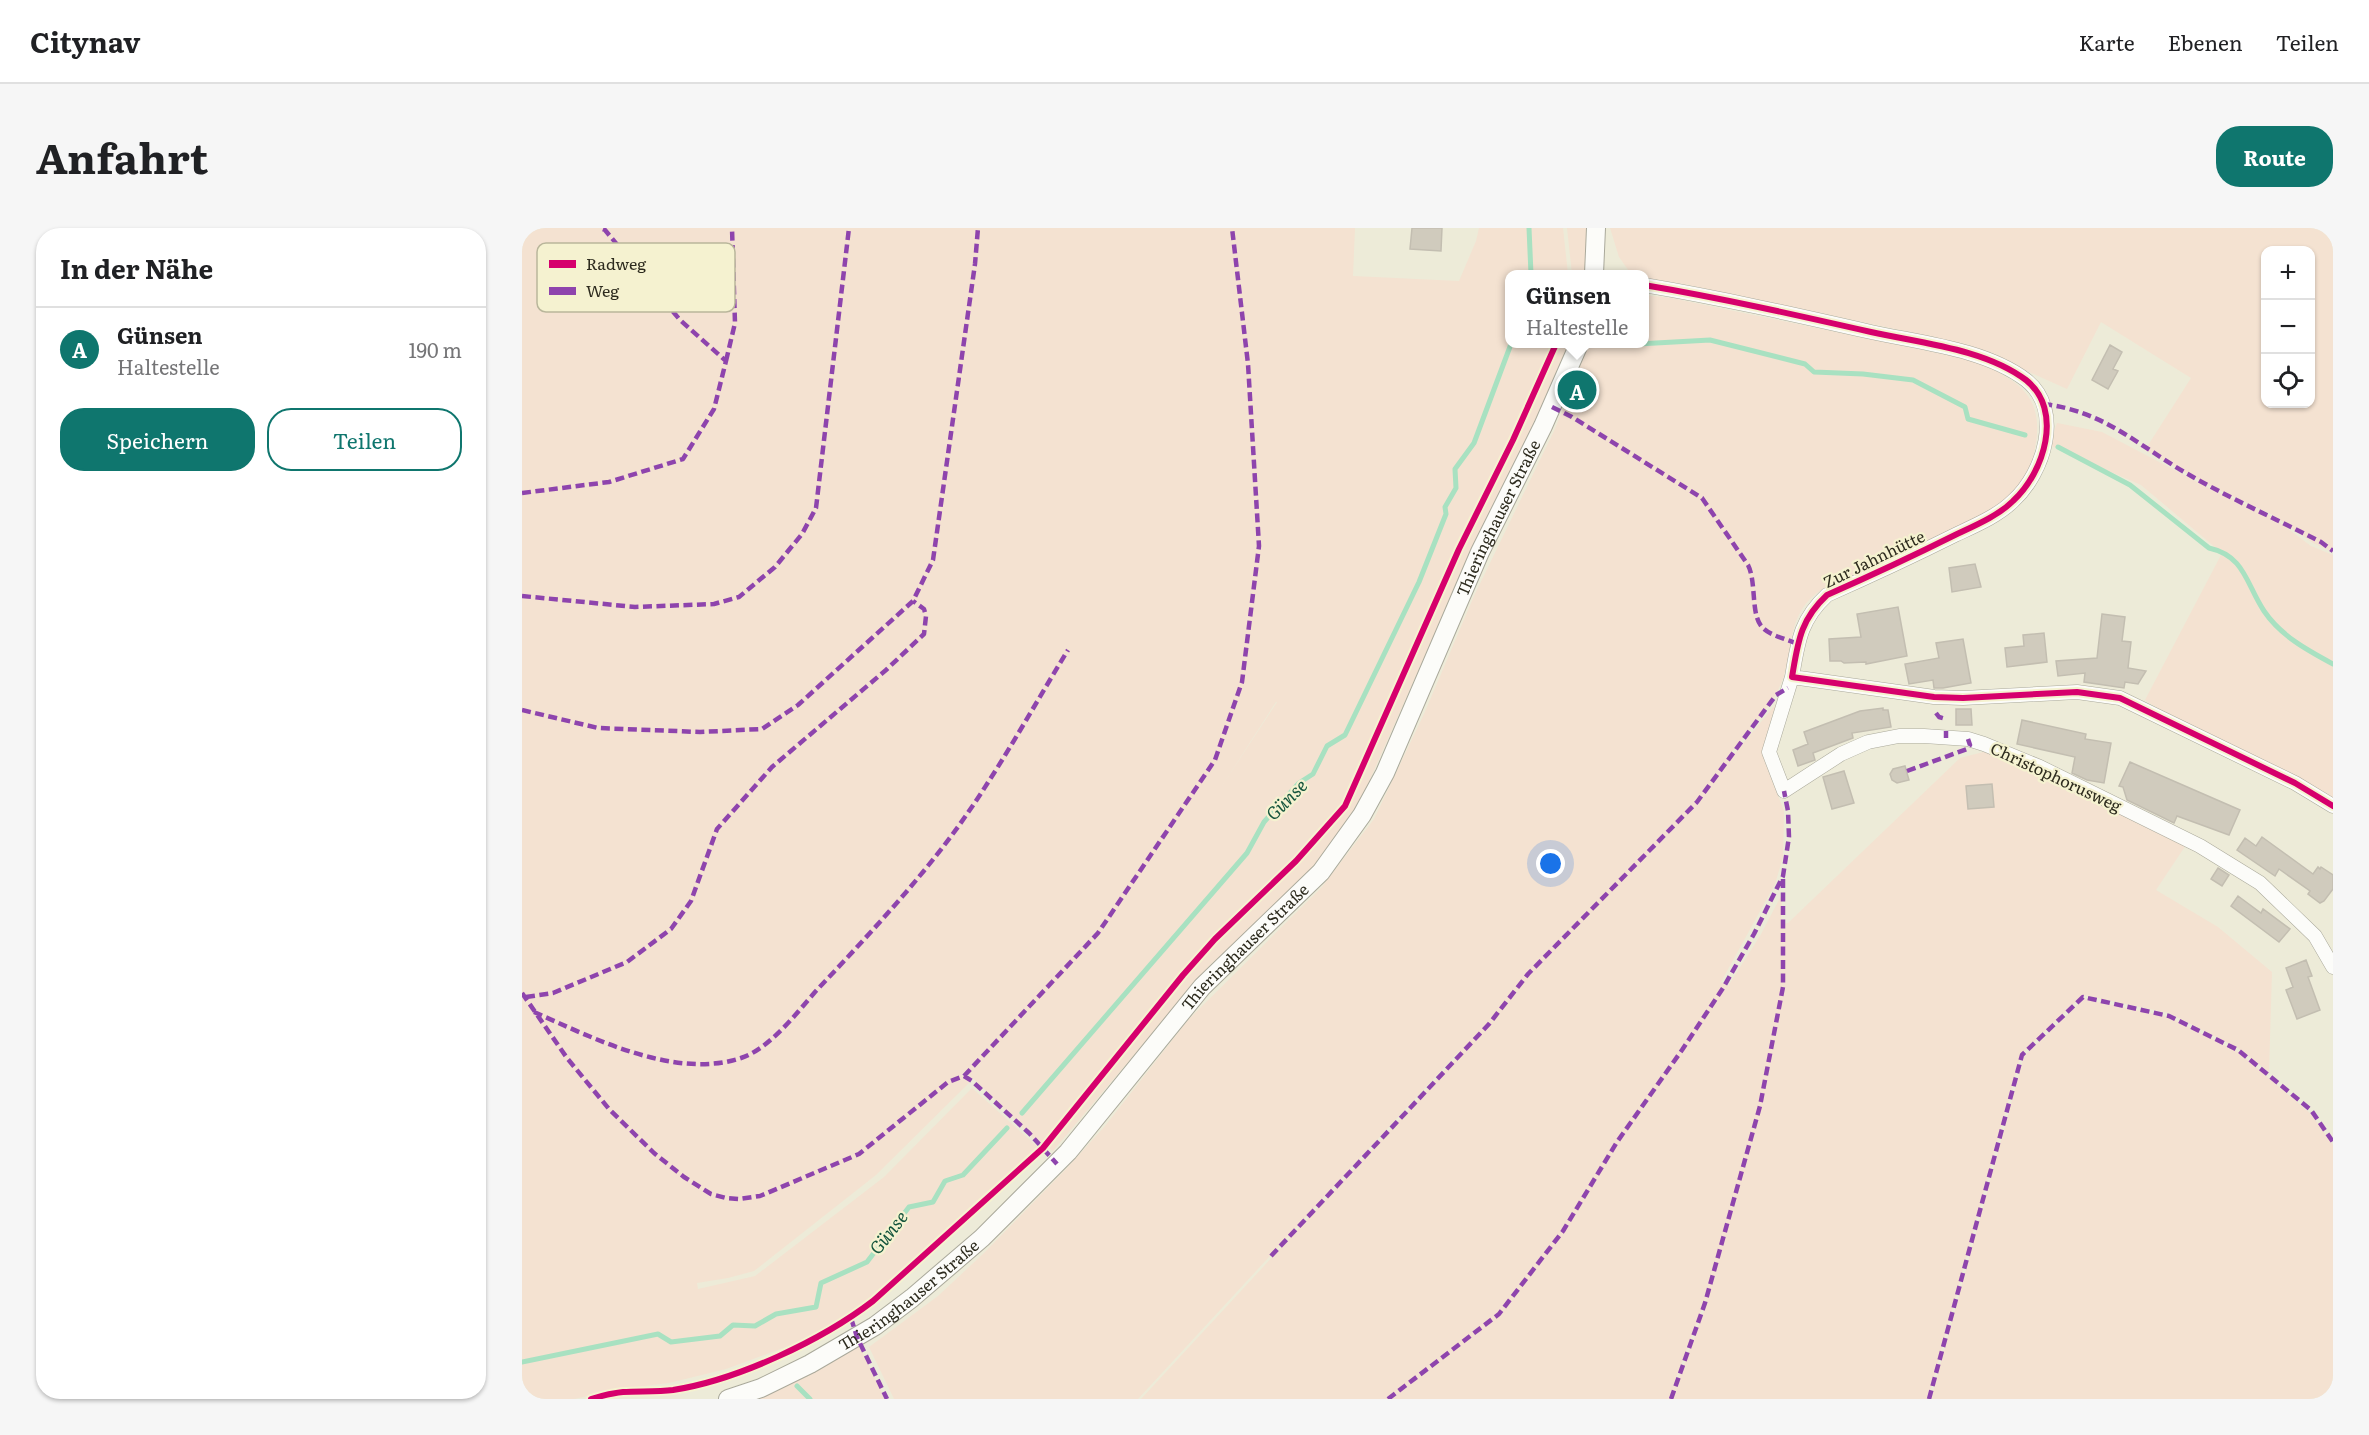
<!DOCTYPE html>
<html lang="de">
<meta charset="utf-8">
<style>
:root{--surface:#fff;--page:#f6f6f6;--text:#202124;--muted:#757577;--line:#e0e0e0;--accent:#0f766e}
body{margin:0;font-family:Literata,serif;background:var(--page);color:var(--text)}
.controls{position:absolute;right:18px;top:18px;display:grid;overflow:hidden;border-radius:12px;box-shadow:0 2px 4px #0004}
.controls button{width:54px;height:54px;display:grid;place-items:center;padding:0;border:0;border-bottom:2px solid var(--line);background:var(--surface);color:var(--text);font:30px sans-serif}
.you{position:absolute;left:1029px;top:636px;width:21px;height:21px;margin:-15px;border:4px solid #fff;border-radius:50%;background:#1a73e8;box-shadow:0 0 0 9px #1a73e833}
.badge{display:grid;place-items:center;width:39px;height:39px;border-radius:50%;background:var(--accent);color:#fff;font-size:20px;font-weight:700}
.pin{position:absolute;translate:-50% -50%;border:3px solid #fff;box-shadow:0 2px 6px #0006}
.popup{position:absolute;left:983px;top:42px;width:144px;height:78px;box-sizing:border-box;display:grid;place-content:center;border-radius:12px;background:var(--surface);filter:drop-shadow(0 2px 4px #0005);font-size:20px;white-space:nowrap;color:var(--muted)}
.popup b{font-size:22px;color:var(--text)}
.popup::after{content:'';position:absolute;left:50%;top:100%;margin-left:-12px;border:12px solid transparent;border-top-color:var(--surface)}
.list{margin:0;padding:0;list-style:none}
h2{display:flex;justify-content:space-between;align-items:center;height:78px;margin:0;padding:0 24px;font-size:26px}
h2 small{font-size:20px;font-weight:400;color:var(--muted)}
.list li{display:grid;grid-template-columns:39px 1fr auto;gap:18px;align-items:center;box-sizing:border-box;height:84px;padding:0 24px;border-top:2px solid var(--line)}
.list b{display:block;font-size:22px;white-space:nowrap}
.list p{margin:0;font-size:20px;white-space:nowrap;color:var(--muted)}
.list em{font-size:20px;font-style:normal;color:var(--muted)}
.actions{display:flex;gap:12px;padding:18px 24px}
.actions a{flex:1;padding:14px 0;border:2px solid var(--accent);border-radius:24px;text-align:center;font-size:21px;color:var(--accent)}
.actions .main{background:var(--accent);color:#fff}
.icon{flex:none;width:33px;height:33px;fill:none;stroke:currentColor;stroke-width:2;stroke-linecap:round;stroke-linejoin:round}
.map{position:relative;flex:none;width:1811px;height:1171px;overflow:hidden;border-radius:24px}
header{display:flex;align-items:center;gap:36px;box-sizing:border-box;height:84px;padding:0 30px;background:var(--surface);border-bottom:2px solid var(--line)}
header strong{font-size:28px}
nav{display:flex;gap:33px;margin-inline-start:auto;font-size:21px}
.intro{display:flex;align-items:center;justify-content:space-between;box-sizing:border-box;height:144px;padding:0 36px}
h1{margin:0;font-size:42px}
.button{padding:15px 27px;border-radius:24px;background:var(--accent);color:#fff;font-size:21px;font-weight:700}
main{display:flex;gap:36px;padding:0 36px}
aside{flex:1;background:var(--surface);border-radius:24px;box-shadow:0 2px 4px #0004}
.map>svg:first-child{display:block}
.green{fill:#f4e2d1;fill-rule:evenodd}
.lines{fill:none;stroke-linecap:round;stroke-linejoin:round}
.stream{stroke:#a8e1c1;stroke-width:5}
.building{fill:#d0cbbd;stroke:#c3beb1;stroke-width:1.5}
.minor-casing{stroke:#aaa99b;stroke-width:15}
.tertiary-casing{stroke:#aaa99b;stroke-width:20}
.minor{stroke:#fcfcf9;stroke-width:14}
.tertiary{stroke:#fcfcf9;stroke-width:18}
.quiet{stroke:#8e44ad;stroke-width:4.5;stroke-dasharray:9 4.5;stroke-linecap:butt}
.cycleway-casing{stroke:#f5f2d0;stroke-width:10}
.cycleway{stroke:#d6006c;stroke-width:6}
.labels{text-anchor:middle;stroke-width:4.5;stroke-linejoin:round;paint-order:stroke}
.street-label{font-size:16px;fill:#2d2b1e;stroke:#f5f2d0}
.water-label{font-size:18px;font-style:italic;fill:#15553d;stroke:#f5f2d0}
.key{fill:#f5f2d0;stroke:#b9b69b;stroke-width:1.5}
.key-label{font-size:16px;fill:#2d2b1e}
</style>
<header>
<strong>Citynav</strong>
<nav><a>Karte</a><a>Ebenen</a><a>Teilen</a></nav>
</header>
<div class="intro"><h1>Anfahrt</h1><a class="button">Route</a></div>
<main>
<aside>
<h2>In der Nähe<small></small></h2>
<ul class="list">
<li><span class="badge">A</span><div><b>Günsen</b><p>Haltestelle</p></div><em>190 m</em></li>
</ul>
<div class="actions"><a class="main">Speichern</a><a>Teilen</a></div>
</aside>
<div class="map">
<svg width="1811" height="1171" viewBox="0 0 1811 1171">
<rect width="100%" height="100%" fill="#edebd8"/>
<path class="green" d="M0,0H833L831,48L937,53L954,13L957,0H1041L1046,46H988V116H1031L1017,152L933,324L819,578L773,632L692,708L659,745L521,920L454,853L442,844L440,847L448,854L354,947L232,1043L206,1050L175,1055L176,1061L233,1048L362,949L450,860L517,920L345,1073L326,1087L275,1115L204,1141L147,1155L97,1161L52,1171H0ZM754,474H755L700,558Z
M1045,0H1069L1065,46H1050Z
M1088,0H1811V324L1791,315L1751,287L1686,257L1623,222L1669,150L1579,94L1545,161L1458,122L1411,109L1156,55L1123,50L1122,46H1109L1097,29ZM1744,22H1788V176H1744Z
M1123,67L1149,70L1454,133C1488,150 1518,162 1515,206C1514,218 1509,245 1502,254C1481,282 1384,327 1349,341C1328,350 1304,355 1288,371C1263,397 1272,431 1257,460C1247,481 1221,509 1206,529L1208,531L1254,476L1242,516L1243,534L1262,583L1261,629L1253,656L1199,754L1206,758L1238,708L1260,666L1259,696L1266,695L1438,530L1473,521L1666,614L1634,662L1696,699L1750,744L1747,844L1716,820L1647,785L1561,767L1499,826L1406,1171H619L939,825L937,823L616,1171H372L347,1119L416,1068L462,1025L545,940L583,898L666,792L799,660L852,591L902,486L952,368L1032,203L1067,116H1122ZM1184,1070L1185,1075L1155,1156L1153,1153Z
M1035,116H1046L1023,174L925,378L834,583L788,648L688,737L531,923L525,919L663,746L694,712L775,636L824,580L935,328L1020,156Z
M1535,195L1580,204L1685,259L1749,288L1789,318L1811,327V575L1654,493L1623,472L1700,325L1619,257L1527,217Z
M1562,771L1647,789L1716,824L1789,886L1811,917V1171H1409L1502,828Z
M337,1117L363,1171H222Z"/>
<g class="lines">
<path class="stream" d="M1007,0L1009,46
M1116,116L1188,112L1283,136L1292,144L1341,146L1391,152L1443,179L1446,191L1503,207
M1536,219L1608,257L1687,320C1723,328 1724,356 1742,383C1759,408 1785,422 1811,436
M500,885L725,625L742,594L777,555L791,546L805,518L823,507L897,354L924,286L923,279L934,260L933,241L952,215L989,116
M0,1134L136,1106L149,1114L198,1108L211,1097L233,1098L254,1086L294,1079L299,1055L345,1034L387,979L411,974L423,953L441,947L485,900
M275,1158L288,1171"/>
</g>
<path class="building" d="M890,0H920L919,23L888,21Z
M1588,117L1600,124L1591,141L1596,143L1586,161L1570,152Z
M1453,336L1459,359L1430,364L1427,340Z
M1376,379L1385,428L1344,436V434L1322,435L1319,433H1308L1307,411L1339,409L1335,386Z
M1580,386L1603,389L1600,413L1609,414L1606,440L1624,443L1616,456L1603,454L1602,460L1562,454L1563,445L1536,448L1534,433L1575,430Z
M1522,405L1525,434L1485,439L1483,420L1502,418L1501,407Z
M1441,411L1449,455L1421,460H1412L1411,452L1387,456L1383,436L1417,430L1414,415Z
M1361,480V482H1366L1369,499L1330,505L1331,510L1291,525L1293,532L1276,538L1271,522L1286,516L1282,504L1338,483Z
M1434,481H1449L1450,497H1434Z
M1500,492L1564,506L1563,511L1589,515L1582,555L1565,552L1550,545L1553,529L1495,516Z
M1608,534L1718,582L1707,607L1655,588L1652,595L1605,572L1601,559L1597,558Z
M1383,538L1387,552L1375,555L1370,552L1368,546L1371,541Z
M1322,543L1332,575L1310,581L1301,549Z
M1470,556L1472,579L1446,581L1444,558Z
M1740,609L1791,646L1796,639L1798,641L1799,639L1811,647V661L1802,673L1798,675L1786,666L1788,663L1757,641L1753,648L1715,622L1723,610L1734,618Z
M1696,640L1707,647L1700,658L1689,651Z
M1716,668L1739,685L1741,681L1768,701L1757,714L1709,678Z
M1784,732L1790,748L1786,749L1798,782L1775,791L1764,762L1771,759L1764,740Z"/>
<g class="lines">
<g class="minor-casing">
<path id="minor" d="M1122,57C1199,70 1274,87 1349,104C1399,115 1463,121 1504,152C1542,182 1522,245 1491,273C1476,288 1452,298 1433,307C1391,328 1348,348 1305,367C1278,392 1276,414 1270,449L1412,469L1441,470L1555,464L1598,470L1773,555L1811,578
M1270,449L1247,524L1262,563L1319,526L1346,514L1377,508H1402L1446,511L1462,516L1518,539L1678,618L1738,655L1793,708L1811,739"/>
</g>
<g class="tertiary-casing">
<g id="tertiary">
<path d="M1072,46L1074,0"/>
<path id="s1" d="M206,1171L239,1160L288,1136L353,1098L390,1070L460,1010L546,924L680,759L799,644L840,587L863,545L958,324L1021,198L1057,116"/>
</g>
</g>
<use href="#minor" class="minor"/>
<use href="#tertiary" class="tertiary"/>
<path class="quiet" d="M204,133L213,95L210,0
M1521,176C1582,183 1614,216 1664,245C1707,270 1754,291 1799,314L1811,323
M1030,179L1050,189L1180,270L1226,337C1235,355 1228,388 1241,400C1249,408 1265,411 1275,416
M0,265L87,254L161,231L192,181L204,133L158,92L83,2L78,0
M0,368L113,379L192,376L217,369L253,339L280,306L294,280L327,0
M0,482L76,500L178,504L240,501L276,477L391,373L411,332L453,36L456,0
M1414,485L1417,489L1424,491
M1424,510V503
M1385,543L1445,521L1448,517L1446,511
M0,765L45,830L87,881L132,925L162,949L189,966L204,970L217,971L238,968L337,926L426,854L442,848L450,853L507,905L535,936
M4,769L31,765L105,734L149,701L169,673L195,601L250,539L364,442L402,406L404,388L402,381L391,373
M12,784C71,810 153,852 219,830C247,821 274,786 293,764C340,714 389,662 430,607C473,549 508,484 546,422
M442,848L576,705L693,532L720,454L737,318L726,136L710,0
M749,1028L967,796L1006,746L1175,574L1254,467L1266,460
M329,1090L335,1109L365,1171
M866,1171L977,1086L1041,1003L1095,914L1160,822L1201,760L1232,706L1261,648L1267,609L1266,583L1262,563
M1149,1171L1183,1075L1238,878L1261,759V651
M1407,1171L1500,827L1561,769L1647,788L1716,822L1789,882L1811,914"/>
<g class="cycleway-casing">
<path id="cycleway" d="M1122,57C1199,70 1274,87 1349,104C1399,115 1463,121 1504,152C1542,182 1522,245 1491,273C1476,288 1452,298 1433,307C1391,328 1348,348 1305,367C1278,392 1276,414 1270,449L1412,469L1441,470L1555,464L1598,470L1773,555L1811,578
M69,1171C79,1168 90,1165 101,1164C117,1163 135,1164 151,1162C216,1152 300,1112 351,1073L521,920L661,747L693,711L774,633L823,578L937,321L991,212L1034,116"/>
</g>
<use href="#cycleway" class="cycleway"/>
</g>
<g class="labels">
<g class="street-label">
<text dy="6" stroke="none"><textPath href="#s1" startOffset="1200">Thieringhauser Straße</textPath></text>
<text transform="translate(1352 331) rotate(-26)" y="6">Zur Jahnhütte</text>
<text transform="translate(1534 549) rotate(25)" y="6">Christophorusweg</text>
<text dy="6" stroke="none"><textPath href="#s1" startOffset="696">Thieringhauser Straße</textPath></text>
<text dy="6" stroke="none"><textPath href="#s1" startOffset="210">Thieringhauser Straße</textPath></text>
</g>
<g class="water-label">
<text transform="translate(765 572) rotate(-45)" y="6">Günse</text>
<text transform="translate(367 1005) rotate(-52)" y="6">Günse</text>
</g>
</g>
<rect x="15" y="15" width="198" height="69" rx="9" class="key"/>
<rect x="27" y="32" width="27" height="8" fill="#d6006c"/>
<rect x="27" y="59" width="27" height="8" fill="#8e44ad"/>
<g class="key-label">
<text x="64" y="42">Radweg</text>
<text x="64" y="69">Weg</text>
</g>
</svg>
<div class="controls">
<button>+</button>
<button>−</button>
<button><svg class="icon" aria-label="locate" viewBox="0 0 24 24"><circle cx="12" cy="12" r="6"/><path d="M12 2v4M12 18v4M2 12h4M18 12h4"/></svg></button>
</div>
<div class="you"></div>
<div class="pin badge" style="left:1055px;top:162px">A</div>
<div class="popup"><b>Günsen</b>Haltestelle</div>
</div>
</main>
